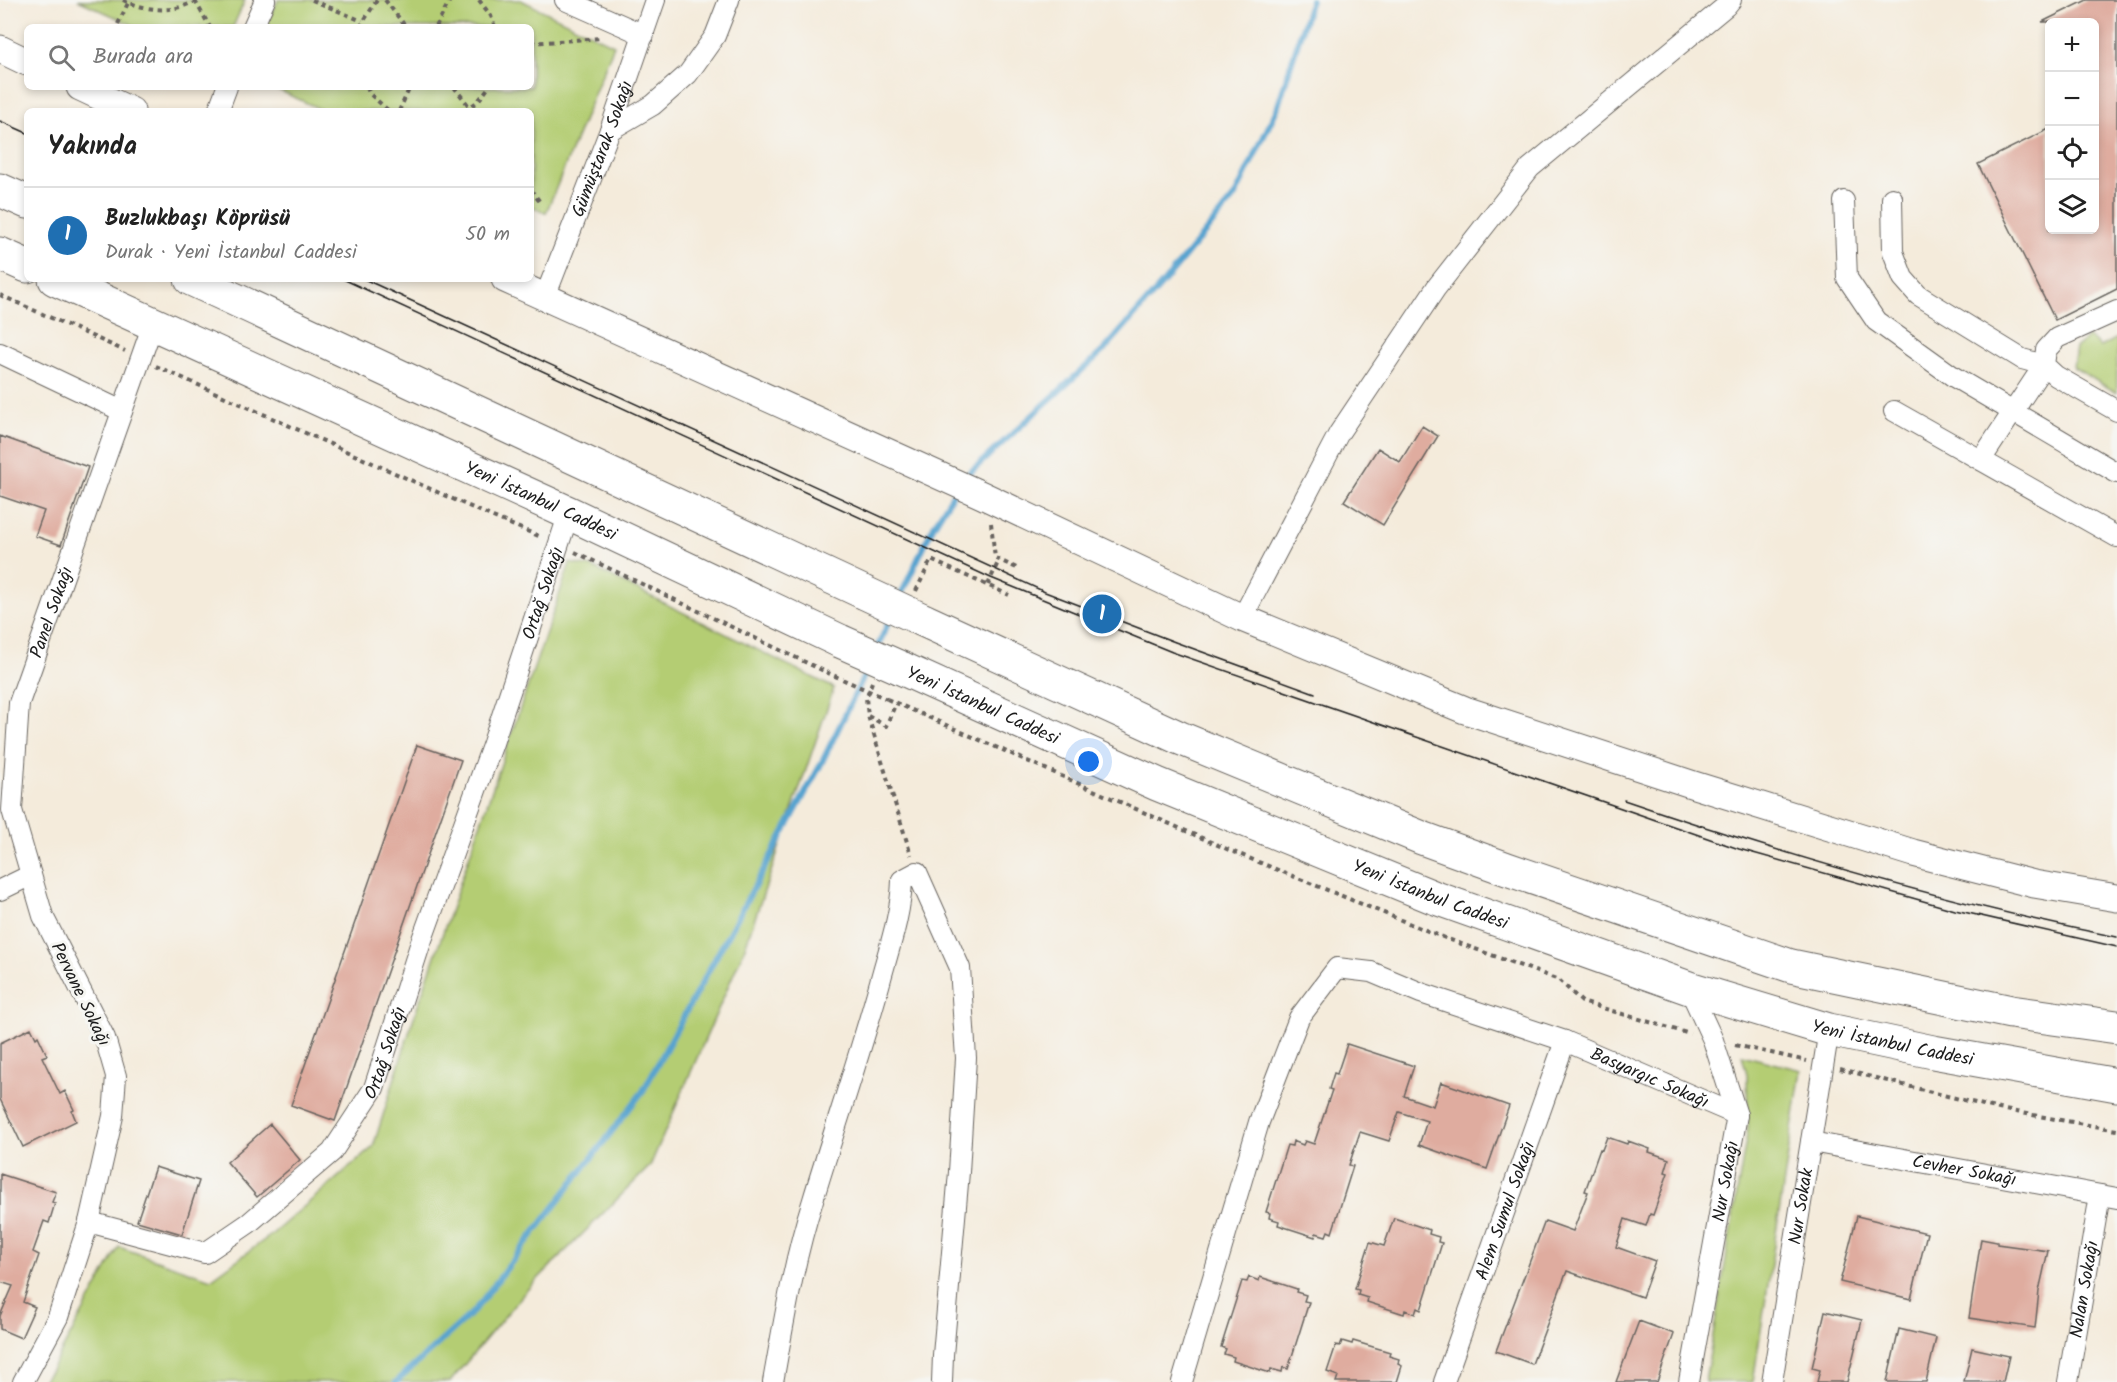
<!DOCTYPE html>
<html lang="tr">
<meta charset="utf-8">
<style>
:root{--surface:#fff;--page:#f6f6f6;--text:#222;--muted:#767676;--line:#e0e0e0;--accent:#1f6fb2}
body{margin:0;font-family:Kalam,sans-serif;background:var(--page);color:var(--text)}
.controls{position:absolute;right:18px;top:18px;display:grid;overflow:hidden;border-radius:9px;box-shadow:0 3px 9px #0003}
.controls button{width:54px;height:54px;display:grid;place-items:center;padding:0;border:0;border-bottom:2px solid var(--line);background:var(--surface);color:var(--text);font:30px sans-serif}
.you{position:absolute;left:1089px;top:762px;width:21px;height:21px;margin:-15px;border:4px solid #fff;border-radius:50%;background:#1a73e8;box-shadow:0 0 0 9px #1a73e833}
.badge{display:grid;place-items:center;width:39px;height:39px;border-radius:50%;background:var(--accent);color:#fff;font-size:20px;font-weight:700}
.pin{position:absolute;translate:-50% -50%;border:3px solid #fff;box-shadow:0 2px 6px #0006}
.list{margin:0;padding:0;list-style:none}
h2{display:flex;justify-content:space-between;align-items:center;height:78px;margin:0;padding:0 24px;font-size:26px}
h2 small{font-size:20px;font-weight:400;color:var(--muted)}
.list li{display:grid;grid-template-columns:39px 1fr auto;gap:18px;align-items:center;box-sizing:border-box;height:96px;padding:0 24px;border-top:2px solid var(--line)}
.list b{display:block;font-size:22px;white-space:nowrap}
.list p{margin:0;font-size:20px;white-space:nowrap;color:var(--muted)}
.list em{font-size:20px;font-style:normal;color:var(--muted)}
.icon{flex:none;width:33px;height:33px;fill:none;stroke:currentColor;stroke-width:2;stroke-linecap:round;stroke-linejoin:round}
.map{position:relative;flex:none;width:2117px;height:1382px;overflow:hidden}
.search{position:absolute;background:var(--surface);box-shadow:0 3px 9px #0003;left:24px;top:24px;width:510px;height:66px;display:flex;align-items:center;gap:15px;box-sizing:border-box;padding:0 21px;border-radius:9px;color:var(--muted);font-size:22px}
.panel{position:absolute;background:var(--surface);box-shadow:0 3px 9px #0003;left:24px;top:108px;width:510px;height:174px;border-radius:9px}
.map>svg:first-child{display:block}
.green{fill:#b4cd73;stroke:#687448;stroke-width:1.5}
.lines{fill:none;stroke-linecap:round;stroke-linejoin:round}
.stream{stroke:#56a3cf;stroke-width:6}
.building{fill:#dfac9f}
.street-casing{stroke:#68645f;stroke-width:22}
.secondary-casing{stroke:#68645f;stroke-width:29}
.highway-casing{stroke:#68645f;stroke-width:35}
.path{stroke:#68645f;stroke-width:4;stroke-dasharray:4.5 4.5;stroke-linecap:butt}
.street{stroke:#fff;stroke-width:20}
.secondary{stroke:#fff;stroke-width:27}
.highway{stroke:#fff;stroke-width:33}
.tram{stroke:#1c1c1c;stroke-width:1.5}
.highway-bridge-casing{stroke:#68645f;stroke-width:35;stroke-linecap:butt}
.path-bridge{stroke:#68645f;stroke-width:4;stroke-dasharray:4.5 4.5;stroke-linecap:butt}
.highway-bridge{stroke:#fff;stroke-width:33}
.labels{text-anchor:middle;stroke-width:6;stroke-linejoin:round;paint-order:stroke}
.street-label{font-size:18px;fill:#1c1c1c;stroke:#f6f6f2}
</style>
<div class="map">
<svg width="2117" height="1382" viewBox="0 0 2117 1382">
<rect width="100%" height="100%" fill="#f6f6f2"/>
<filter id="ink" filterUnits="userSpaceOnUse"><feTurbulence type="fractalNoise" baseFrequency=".0167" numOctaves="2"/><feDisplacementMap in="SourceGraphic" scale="12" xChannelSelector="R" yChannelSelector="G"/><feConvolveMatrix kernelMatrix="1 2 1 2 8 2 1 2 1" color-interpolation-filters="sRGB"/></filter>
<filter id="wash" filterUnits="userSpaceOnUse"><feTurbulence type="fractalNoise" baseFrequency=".008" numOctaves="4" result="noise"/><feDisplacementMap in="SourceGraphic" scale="24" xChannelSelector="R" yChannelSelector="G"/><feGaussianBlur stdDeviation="1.35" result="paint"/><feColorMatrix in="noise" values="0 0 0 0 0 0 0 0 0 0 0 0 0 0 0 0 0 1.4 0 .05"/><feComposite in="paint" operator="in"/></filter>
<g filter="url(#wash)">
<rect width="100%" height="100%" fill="#f4ebdb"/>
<path class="green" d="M78,0H245L233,27H137Z
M278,0H521L614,45L546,213L531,206V111H324L272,87H531V27H265Z
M2088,337L2101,347L2117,338V393L2073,367L2076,348Z
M570,563L592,567L834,688L744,950L650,1166L526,1291L450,1382H42L51,1370L119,1247L211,1279L271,1235L373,1147L413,1020Z
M1742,1055L1801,1070L1753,1382H1705L1748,1128L1747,1074Z"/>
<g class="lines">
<path class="stream" d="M964,478L1104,350L1164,282L1235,196L1277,109L1311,0
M899,599L933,527L955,491
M877,648L891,617
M396,1382L474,1311L643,1091L820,766L869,666"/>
</g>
<g id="blocks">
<path class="building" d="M2087,0H2117V289L2055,320L1978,164L2049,129V230H2094V22H2042Z
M1422,426L1438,436L1383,525L1344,501L1378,448L1400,462Z
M0,436L88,467L61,545L35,536L44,511L0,496Z
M417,745L461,760L335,1121L291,1105Z
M31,1028L36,1038L38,1036L47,1055L42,1057L60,1094L65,1091L74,1110L72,1111L76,1121L23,1147L0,1099V1043Z
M1347,1044L1414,1066L1404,1096L1433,1106L1441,1082L1509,1106L1487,1169L1419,1145L1427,1121L1399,1112L1389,1141L1360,1132L1349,1165L1353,1166L1332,1233L1328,1231L1326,1236L1316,1233L1315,1237L1278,1225L1279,1221L1269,1218L1270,1213L1266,1212L1287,1145L1292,1146L1293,1141L1303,1145L1305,1141L1314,1144L1332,1090L1329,1089L1334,1073L1337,1074Z
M270,1124L300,1160L257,1197L227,1162Z
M1607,1137L1627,1144L1628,1141L1650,1149L1649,1152L1669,1159L1665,1172L1668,1173L1653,1215L1650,1214L1646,1226L1625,1219L1616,1247L1655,1261L1642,1297L1567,1271L1532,1364L1496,1351L1545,1221L1573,1231L1588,1192L1585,1191L1600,1149L1602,1150Z
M155,1167L199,1181L182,1234L137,1221Z
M0,1174L56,1192L52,1202L55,1203L49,1223L44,1221L33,1252L39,1255L23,1302L35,1307L21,1338L0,1329V1316L13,1286L0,1282Z
M1857,1216L1927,1233L1911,1299L1840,1282Z
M1394,1218L1430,1230L1429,1234L1439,1237L1438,1242L1442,1243L1421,1310L1417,1308L1415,1314L1405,1310L1404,1314L1367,1302L1368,1298L1358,1295L1359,1290L1355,1289L1370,1242L1384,1246Z
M1981,1239L1997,1242V1244L2048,1251L2039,1291L2035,1328L1969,1318Z
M1249,1277L1259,1281L1260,1277L1297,1289L1296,1292L1306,1295L1304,1301L1309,1302L1288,1369L1283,1367L1282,1372L1271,1369L1270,1373L1233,1361L1234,1357L1224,1354L1226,1349L1221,1347L1242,1281L1247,1282Z
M1825,1311L1862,1320L1847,1382H1817L1820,1370L1812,1368Z
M1639,1321L1674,1334L1657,1382H1616Z
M1899,1329L1936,1338L1926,1382H1887Z
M1342,1341L1352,1344L1353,1341L1390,1352L1389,1356L1399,1359L1398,1364L1402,1366L1397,1382H1336L1338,1376L1327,1372L1336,1345L1340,1346Z
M1972,1348L2009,1356L2003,1382H1964Z"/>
</g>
</g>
<g filter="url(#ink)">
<use href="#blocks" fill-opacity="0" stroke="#68645f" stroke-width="1.5"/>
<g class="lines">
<g class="street-casing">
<g id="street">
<path d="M565,0L644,35"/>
<path d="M253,27L265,0"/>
<path d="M218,111L227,87"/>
<path d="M610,130L653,105L688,74L715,36L729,0"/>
<path d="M1892,198L1893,252L1903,278L1918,295L2022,359L2044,365L1981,460"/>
<path d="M1844,201L1847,278L1876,321L1954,377L2117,473"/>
<path id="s1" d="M545,297L610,130L655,0"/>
<path d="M2117,311L2057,338L2046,350L2044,365L2056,376L2117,411"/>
<path d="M0,353L122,411"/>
<path d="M1894,411L2117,537"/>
<path d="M1242,618L1339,433L1436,288L1530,168L1726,6L1731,0"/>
<path d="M0,890L31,875"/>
<path id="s2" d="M1811,1142L2117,1198"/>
<path id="s3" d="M89,1222L205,1253L249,1223L332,1152L374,1088L420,945L493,743L569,513"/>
<path id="s4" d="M23,1382L58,1317L89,1222L113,1116L116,1076L105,1038L43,916L12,810L19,703L153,324"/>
<path d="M773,1382C784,1321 794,1259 813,1200C835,1127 860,1055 880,982C889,948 901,915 902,880L917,872L960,968L966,1058L959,1172L943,1355L942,1382"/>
<path id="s5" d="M1182,1382L1259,1122L1299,1018L1337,968L1371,972L1421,993L1565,1041L1737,1115"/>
<path id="s6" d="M1444,1382L1565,1041"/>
<path id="s7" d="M1689,1382L1737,1115L1713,1040L1689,988"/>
<path id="s8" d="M1772,1382L1829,1030"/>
<path id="s9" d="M2068,1382L2100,1195"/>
</g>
</g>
<g class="secondary-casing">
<path id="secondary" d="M0,49L27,62
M80,87L131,111
M505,279L982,495L1242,618L1465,710L1694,785L1913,853L2034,884L2117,898"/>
</g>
<g class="highway-casing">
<g id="highway">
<path d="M0,190L27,202"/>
<path d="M0,254L27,266"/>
<path id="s10" d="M55,279L569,513L840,641"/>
<path d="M191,279L863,592"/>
<path d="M923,620L1180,738L1422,838L1507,869L1791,966L2011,1012L2117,1027"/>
<path id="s11" d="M901,668L1157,784L1433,897L1689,988L1829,1030L1933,1052L2117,1085"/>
</g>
</g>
<path class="path" d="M123,0C147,11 173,14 197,0
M312,0L362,21
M385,0L406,27
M479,0L491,16L495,27
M195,1L210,27
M118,24L129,1
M360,27L377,0
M436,27L450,0
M531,43L602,38
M367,87L370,94L389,111
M454,87L473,111
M399,111L410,87
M465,111L478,101L489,87
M531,190L540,202
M0,295L125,351
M156,366L493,517L541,537
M991,523L995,558L1019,569
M575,552L826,672
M988,585L999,560
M916,591L931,560L1009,595
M872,682L866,698L868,716L911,855
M887,699L1229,850L1440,936L1559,980L1582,1002L1690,1034
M868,716L886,726L896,703
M1735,1045L1807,1061
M1840,1069L1999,1109L2117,1130"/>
<use href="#street" class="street"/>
<use href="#secondary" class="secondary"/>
<use href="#highway" class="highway"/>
<path class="tram" d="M0,121L27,133
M343,279L991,578L1172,652L1739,849L1955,910L2117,947
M364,279L1045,592L1175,642L1315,693
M1624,800C1785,855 1950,904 2117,937"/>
<g class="highway-bridge-casing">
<path id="highway-bridge" d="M863,592L923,620
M840,641L901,668"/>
</g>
<path class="path-bridge" d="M826,672L887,699"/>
<use href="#highway-bridge" class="highway-bridge"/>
</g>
</g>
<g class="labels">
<g class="street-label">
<text dy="6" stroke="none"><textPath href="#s1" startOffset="159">Gümüştarak Sokağı</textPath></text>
<text dy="6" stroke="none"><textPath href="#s10" startOffset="534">Yeni İstanbul Caddesi</textPath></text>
<text dy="6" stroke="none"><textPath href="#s3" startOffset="882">Ortağ Sokağı</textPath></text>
<text dy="6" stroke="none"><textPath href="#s4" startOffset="813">Panel Sokağı</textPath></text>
<text dy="6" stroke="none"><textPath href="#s11" startOffset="90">Yeni İstanbul Caddesi</textPath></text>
<text dy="6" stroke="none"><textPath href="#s11" startOffset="576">Yeni İstanbul Caddesi</textPath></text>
<text transform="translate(81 994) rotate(64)" y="6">Pervane Sokağı</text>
<text dy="6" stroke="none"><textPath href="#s11" startOffset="1062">Yeni İstanbul Caddesi</textPath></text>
<text dy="6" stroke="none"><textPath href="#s3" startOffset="396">Ortağ Sokağı</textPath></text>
<text dy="6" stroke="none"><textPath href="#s5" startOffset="778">Basyargıc Sokağı</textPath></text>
<text dy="6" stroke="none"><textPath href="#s2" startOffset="156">Cevher Sokağı</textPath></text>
<text dy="6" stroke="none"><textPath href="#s7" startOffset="204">Nur Sokağı</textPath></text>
<text dy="6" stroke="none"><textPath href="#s8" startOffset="178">Nur Sokak</textPath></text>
<text dy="6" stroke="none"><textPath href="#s6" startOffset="182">Alem Sumul Sokağı</textPath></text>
<text dy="6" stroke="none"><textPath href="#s9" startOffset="94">Nalan Sokağı</textPath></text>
</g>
</g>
</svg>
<div class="controls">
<button>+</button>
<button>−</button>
<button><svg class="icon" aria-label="locate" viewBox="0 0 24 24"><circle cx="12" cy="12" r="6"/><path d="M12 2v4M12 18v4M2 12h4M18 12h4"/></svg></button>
<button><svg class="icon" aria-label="layers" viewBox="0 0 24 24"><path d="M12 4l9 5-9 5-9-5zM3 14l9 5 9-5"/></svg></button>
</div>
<div class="you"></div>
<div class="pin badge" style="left:1102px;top:614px">1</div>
<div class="search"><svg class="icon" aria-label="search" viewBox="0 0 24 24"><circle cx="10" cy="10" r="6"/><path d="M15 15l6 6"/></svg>Burada ara</div>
<section class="panel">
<h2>Yakında<small></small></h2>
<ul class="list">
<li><span class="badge">1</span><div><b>Buzlukbaşı Köprüsü</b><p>Durak · Yeni İstanbul Caddesi</p></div><em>50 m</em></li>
</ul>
</section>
</div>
